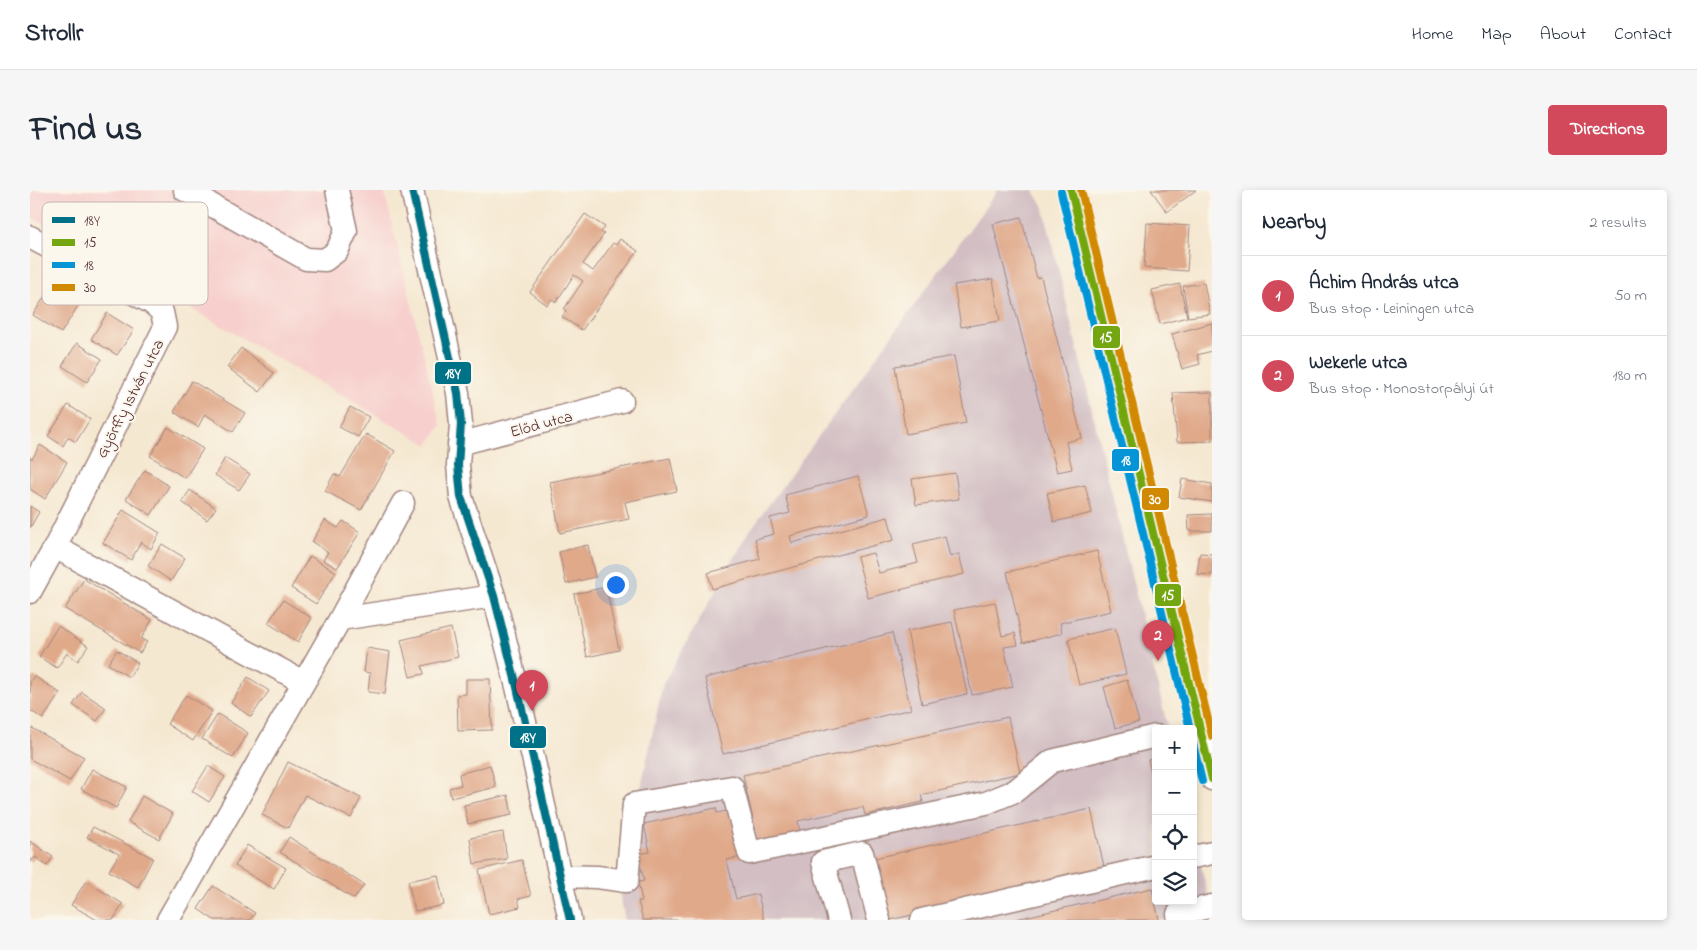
<!DOCTYPE html>
<meta charset="utf-8">
<style>
:root{--surface:#fff;--page:#f6f6f7;--text:#1f2937;--muted:#747a83;--line:#e0e1e3;--accent:#d1495b}
body{margin:0;font-family:"Indie Flower",sans-serif;background:var(--page);color:var(--text)}
.controls{position:absolute;right:15px;bottom:15px;display:grid;overflow:hidden;border-radius:5px;box-shadow:0 2px 8px #0003}
.controls button{width:45px;height:45px;display:grid;place-items:center;padding:0;border:0;border-bottom:1px solid var(--line);background:var(--surface);color:var(--text);font:25px sans-serif}
.you{position:absolute;left:585px;top:394px;width:18px;height:18px;margin:-12px;border:4px solid #fff;border-radius:50%;background:#1a73e8;box-shadow:0 0 0 8px #1a73e833}
.badge{display:grid;place-items:center;width:32px;height:32px;border-radius:50%;background:var(--accent);color:#fff;font-size:16px;font-weight:700}
.pin{position:absolute;translate:-50% -41px;filter:drop-shadow(0 1px 2px #0008)}
.pin::after{content:'';position:absolute;top:26px;width:18px;height:15px;background:inherit;clip-path:polygon(0 0,100% 0,50% 100%)}
.list{margin:0;padding:0;list-style:none}
h2{display:flex;justify-content:space-between;align-items:center;height:65px;margin:0;padding:0 20px;font-size:21px}
h2 small{font-size:16px;font-weight:400;color:var(--muted)}
.list li{display:grid;grid-template-columns:32px 1fr auto;gap:15px;align-items:center;box-sizing:border-box;height:80px;padding:0 20px;border-top:1px solid var(--line)}
.list b{display:block;font-size:19px;white-space:nowrap}
.list p{margin:0;font-size:16px;white-space:nowrap;color:var(--muted)}
.list em{font-size:16px;font-style:normal;color:var(--muted)}
.icon{flex:none;width:28px;height:28px;fill:none;stroke:currentColor;stroke-width:2;stroke-linecap:round;stroke-linejoin:round}
.map{position:relative;flex:none;width:1182px;height:730px;overflow:hidden;border-radius:5px}
header{display:flex;align-items:center;gap:30px;box-sizing:border-box;height:70px;padding:0 25px;background:var(--surface);border-bottom:1px solid var(--line)}
header strong{font-size:24px}
nav{display:flex;gap:28px;margin-inline-start:auto;font-size:18px}
.intro{display:flex;align-items:center;justify-content:space-between;box-sizing:border-box;height:120px;padding:0 30px}
h1{margin:0;font-size:35px}
.button{padding:12px 22px;border-radius:5px;background:var(--accent);color:#fff;font-size:18px;font-weight:700}
main{display:flex;gap:30px;padding:0 30px}
aside{flex:1;background:var(--surface);border-radius:5px;box-shadow:0 2px 8px #0003}
.map>svg:first-child{display:block}
.built{fill:#f7d0cd}
.industrial{fill:#d2bec3}
.building{fill:#e0a98a}
.lines{fill:none;stroke-linecap:round;stroke-linejoin:round}
.minor-casing{stroke:#a0847e;stroke-width:25}
.minor{stroke:#fff;stroke-width:22}
.bus-1-casing{stroke:#fbf7ec;stroke-width:11}
.bus-2-casing{stroke:#fbf7ec;stroke-width:11}
.bus-3-casing{stroke:#fbf7ec;stroke-width:11}
.bus-4-casing{stroke:#fbf7ec;stroke-width:11}
.bus-1{stroke:#007287;stroke-width:8}
.bus-2{stroke:#73a611;stroke-width:8}
.bus-3{stroke:#0595d6;stroke-width:8}
.bus-4{stroke:#d08900;stroke-width:8}
.labels{text-anchor:middle;stroke-width:4;stroke-linejoin:round;paint-order:stroke}
.street-label{font-size:16px;fill:#4a1f2b;stroke:#fbf7ec}
.key{fill:#fbf7ec;stroke:#c6b6b2;stroke-width:1}
.key-label{font-size:14px;fill:#4a1f2b}
.line-badge{stroke:#fbf7ec;stroke-width:2}
.badge-label{font-size:14px;text-anchor:middle;font-weight:bold;fill:#fff}
</style>
<header>
<strong>Strollr</strong>
<nav><a>Home</a><a>Map</a><a>About</a><a>Contact</a></nav>
</header>
<div class="intro"><h1>Find us</h1><a class="button">Directions</a></div>
<main>
<div class="map">
<svg width="1182" height="730" viewBox="0 0 1182 730">
<rect width="100%" height="100%" fill="#fbf7ec"/>
<filter id="ink" filterUnits="userSpaceOnUse"><feTurbulence type="fractalNoise" baseFrequency=".02" numOctaves="2"/><feDisplacementMap in="SourceGraphic" scale="10" xChannelSelector="R" yChannelSelector="G"/><feConvolveMatrix kernelMatrix="1 2 1 2 8 2 1 2 1" color-interpolation-filters="sRGB"/></filter>
<filter id="wash" filterUnits="userSpaceOnUse"><feTurbulence type="fractalNoise" baseFrequency=".0096" numOctaves="4" result="noise"/><feDisplacementMap in="SourceGraphic" scale="20" xChannelSelector="R" yChannelSelector="G"/><feGaussianBlur stdDeviation="1.12" result="paint"/><feColorMatrix in="noise" values="0 0 0 0 0 0 0 0 0 0 0 0 0 0 0 0 0 1.4 0 .05"/><feComposite in="paint" operator="in"/></filter>
<g filter="url(#wash)">
<rect width="100%" height="100%" fill="#f5e8d1"/>
<path class="built" d="M0,0H354L411,236L398,255L0,26Z"/>
<path class="industrial" d="M968,0H1003L1013,15L1138,539H1126V711H1163V643L1182,721V730H595L589,702L633,494L719,342Z"/>
<g id="blocks">
<path class="building" d="M1121,0H1166L1137,22Z
M555,24L575,37L571,42L574,44L553,74L563,81L583,53L586,55L590,49L608,61L552,140L532,127L536,121L534,119L553,91L544,85L526,112L522,109L517,115L500,102Z
M991,27L1007,88L1011,87L1052,248L1036,252L1042,279L1027,282L963,34Z
M1117,33L1160,36L1157,81L1114,78Z
M963,89L970,131L931,137L924,95Z
M25,90L53,108L31,143L3,125Z
M1174,93L1180,124L1158,127L1153,96Z
M1150,94L1157,127L1130,134L1122,100Z
M77,123L104,140L87,165L61,149Z
M1182,133V161L1167,165L1170,174L1152,179L1142,144Z
M47,153L72,169L57,192L32,176Z
M211,158L244,183L230,202L197,177Z
M924,166L936,233L876,244L865,176Z
M162,191L215,223L203,242L175,224L168,237L144,222Z
M1182,202V251L1147,252L1143,203Z
M38,215L60,229L46,252L38,247L33,256L18,246Z
M320,217L339,227L328,247L309,237Z
M138,237L173,259L155,288L120,266Z
M336,244L365,261L331,320L295,301L304,284L310,287Z
M10,255L37,272L15,309L0,299V267L2,269Z
M195,268L220,284L209,300L185,285Z
M640,268L647,301L595,312L599,329L530,343L520,292Z
M115,280L139,296L121,325L96,309Z
M925,283L929,309L886,315L882,289Z
M828,286L839,325L760,346L762,353L858,327L864,350L682,399L678,383L730,369L725,349L744,344L740,328L760,323L755,305Z
M1152,289L1182,294V312L1149,307Z
M1055,295L1062,323L1024,332L1017,303Z
M160,300L186,318L177,330L152,312Z
M0,316L9,322L0,338Z
M93,320L130,343L121,359L111,352L101,370L73,353Z
M1182,324V341H1159L1158,325Z
M295,330L308,338L313,331L330,342L307,378L293,370L298,362L282,352Z
M915,346L920,367L929,364L934,384L838,408L827,367L843,363L849,383L888,373L883,354Z
M132,354L155,368L141,391L118,376Z
M558,355L565,387L536,394L529,362Z
M1067,361L1081,421L1030,433L1032,443L993,453L977,382Z
M1170,363L1182,364V385L1167,384Z
M280,366L306,382L286,414L261,398Z
M54,389L122,430L111,449L117,452L110,463L35,419Z
M576,397L589,460L557,467L544,404Z
M253,410L282,428L268,452L238,433Z
M965,412L972,446L985,443L988,455L974,457L983,497L942,505L924,420Z
M922,432L937,504L892,514L877,441Z
M28,436L58,456L48,471L37,463L27,478L9,467Z
M421,438L428,467L392,476L394,484L380,487L371,450Z
M1085,438L1096,484L1049,495L1038,449Z
M862,443L881,519L693,564L675,488Z
M337,458L360,462L355,504L338,502L340,483L334,482Z
M87,460L108,473L99,487L78,474Z
M4,486L30,503L13,529L0,520V492Z
M218,487L239,501L221,527L201,513Z
M436,489H460L462,540L428,541L427,505L436,504Z
M1097,490L1109,532L1085,538L1074,497Z
M52,502L76,518L67,531L43,515Z
M156,505L182,521L163,551L137,534Z
M188,524L218,543L203,568L172,549Z
M978,527L990,583L891,605L893,612L835,625L833,617L768,631L771,648L729,656L713,585Z
M0,537L54,567L40,591L0,569Z
M1126,568V598H1125L1118,570Z
M258,572L331,608L321,628L275,605L258,638L232,625Z
M460,575L466,597L421,608L419,598L431,595L429,584Z
M178,576L195,587L179,612L162,601Z
M62,579L97,597L86,618L51,599Z
M478,605L482,625L438,634L434,615Z
M112,606L143,624L129,649L98,632Z
M686,618L687,623L701,620L711,667L697,670L706,709L728,704L734,730H613L608,711H612L608,692L614,691L608,664L620,662L614,634Z
M1061,619L1075,681L860,730L845,668Z
M63,637L123,668L108,697L79,681L89,664L57,647Z
M473,642L477,669L444,674L440,648Z
M259,647L334,695L324,709L250,662Z
M0,651L23,667L17,676L5,667L0,673Z
M217,655L256,678L244,699L205,676Z
M492,670L501,706L488,709L490,717L459,724L449,680Z
M408,685L414,715L385,721L378,691Z
M56,691L93,714L83,730H67L41,715Z
M183,696L225,723L220,730H184L168,719Z
M1122,698L1129,730H986V729Z"/>
</g>
</g>
<g filter="url(#ink)">
<use href="#blocks" fill-opacity="0" stroke="#a0847e" stroke-width="1"/>
<g class="lines">
<g class="minor-casing">
<path id="minor" d="M155,0L276,69L295,70L307,61L316,41L307,0
M382,0L428,203L431,234L428,275L431,307L464,406L487,497L540,730
M1041,0L1182,589
M0,47L122,113L132,122L135,137L25,357L0,402
M429,254L592,211
M25,357L273,492
M310,429L464,406
M1163,667L1182,663
M530,686L567,687L597,691L604,614L702,597L719,663L956,613L985,601L1022,571L1126,546
M138,730L310,429L373,313
M809,730L793,672L832,663L849,730
M892,730L1126,676
M1149,730L1148,724L1182,716"/>
</g>
<use href="#minor" class="minor"/>
<g class="bus-1-casing">
<path id="bus-1" d="M382,0L428,203L431,234L428,275L431,307L464,406L487,497L540,730"/>
</g>
<g class="bus-2-casing">
<path id="bus-2" d="M1041,0L1182,589"/>
</g>
<g class="bus-3-casing">
<path id="bus-3" d="M1031,2L1160,539
M1163,554L1172,591"/>
</g>
<g class="bus-4-casing">
<path id="bus-4" d="M1051,0L1182,546"/>
</g>
<use href="#bus-1" class="bus-1"/>
<use href="#bus-2" class="bus-2"/>
<use href="#bus-3" class="bus-3"/>
<use href="#bus-4" class="bus-4"/>
</g>
</g>
<g class="labels">
<g class="street-label">
<text transform="translate(99 208) rotate(-63)" y="6">Györffy István utca</text>
<text transform="translate(511 233) rotate(-15)" y="6">Előd utca</text>
</g>
</g>
<rect x="12" y="12" width="166" height="103" rx="8" class="key"/>
<rect x="22" y="27" width="23" height="6" fill="#007287"/>
<rect x="22" y="49" width="23" height="7" fill="#73a611"/>
<rect x="22" y="72" width="23" height="6" fill="#0595d6"/>
<rect x="22" y="94" width="23" height="7" fill="#d08900"/>
<g class="key-label">
<text x="54" y="35">18Y</text>
<text x="54" y="57">15</text>
<text x="54" y="80">18</text>
<text x="54" y="102">30</text>
</g>
<g class="line-badge">
<rect x="1062" y="135" width="29" height="24" rx="5" fill="#73a611"/>
<rect x="404" y="171" width="38" height="24" rx="5" fill="#007287"/>
<rect x="1081" y="258" width="29" height="24" rx="5" fill="#0595d6"/>
<rect x="1111" y="297" width="29" height="24" rx="5" fill="#d08900"/>
<rect x="1124" y="393" width="28" height="24" rx="5" fill="#73a611"/>
<rect x="479" y="535" width="38" height="24" rx="5" fill="#007287"/>
</g>
<g class="badge-label">
<text x="1076" y="152">15</text>
<text x="423" y="188">18Y</text>
<text x="1096" y="275">18</text>
<text x="1125" y="314">30</text>
<text x="1138" y="410">15</text>
<text x="498" y="552">18Y</text>
</g>
</svg>
<div class="controls">
<button>+</button>
<button>−</button>
<button><svg class="icon" aria-label="locate" viewBox="0 0 24 24"><circle cx="12" cy="12" r="6"/><path d="M12 2v4M12 18v4M2 12h4M18 12h4"/></svg></button>
<button><svg class="icon" aria-label="layers" viewBox="0 0 24 24"><path d="M12 4l9 5-9 5-9-5zM3 14l9 5 9-5"/></svg></button>
</div>
<div class="you"></div>
<div class="pin badge" style="left:502px;top:521px">1</div>
<div class="pin badge" style="left:1128px;top:471px">2</div>
</div>
<aside>
<h2>Nearby<small>2 results</small></h2>
<ul class="list">
<li><span class="badge">1</span><div><b>Áchim András utca</b><p>Bus stop · Leiningen utca</p></div><em>50 m</em></li>
<li><span class="badge">2</span><div><b>Wekerle utca</b><p>Bus stop · Monostorpályi út</p></div><em>180 m</em></li>
</ul>
</aside>
</main>
